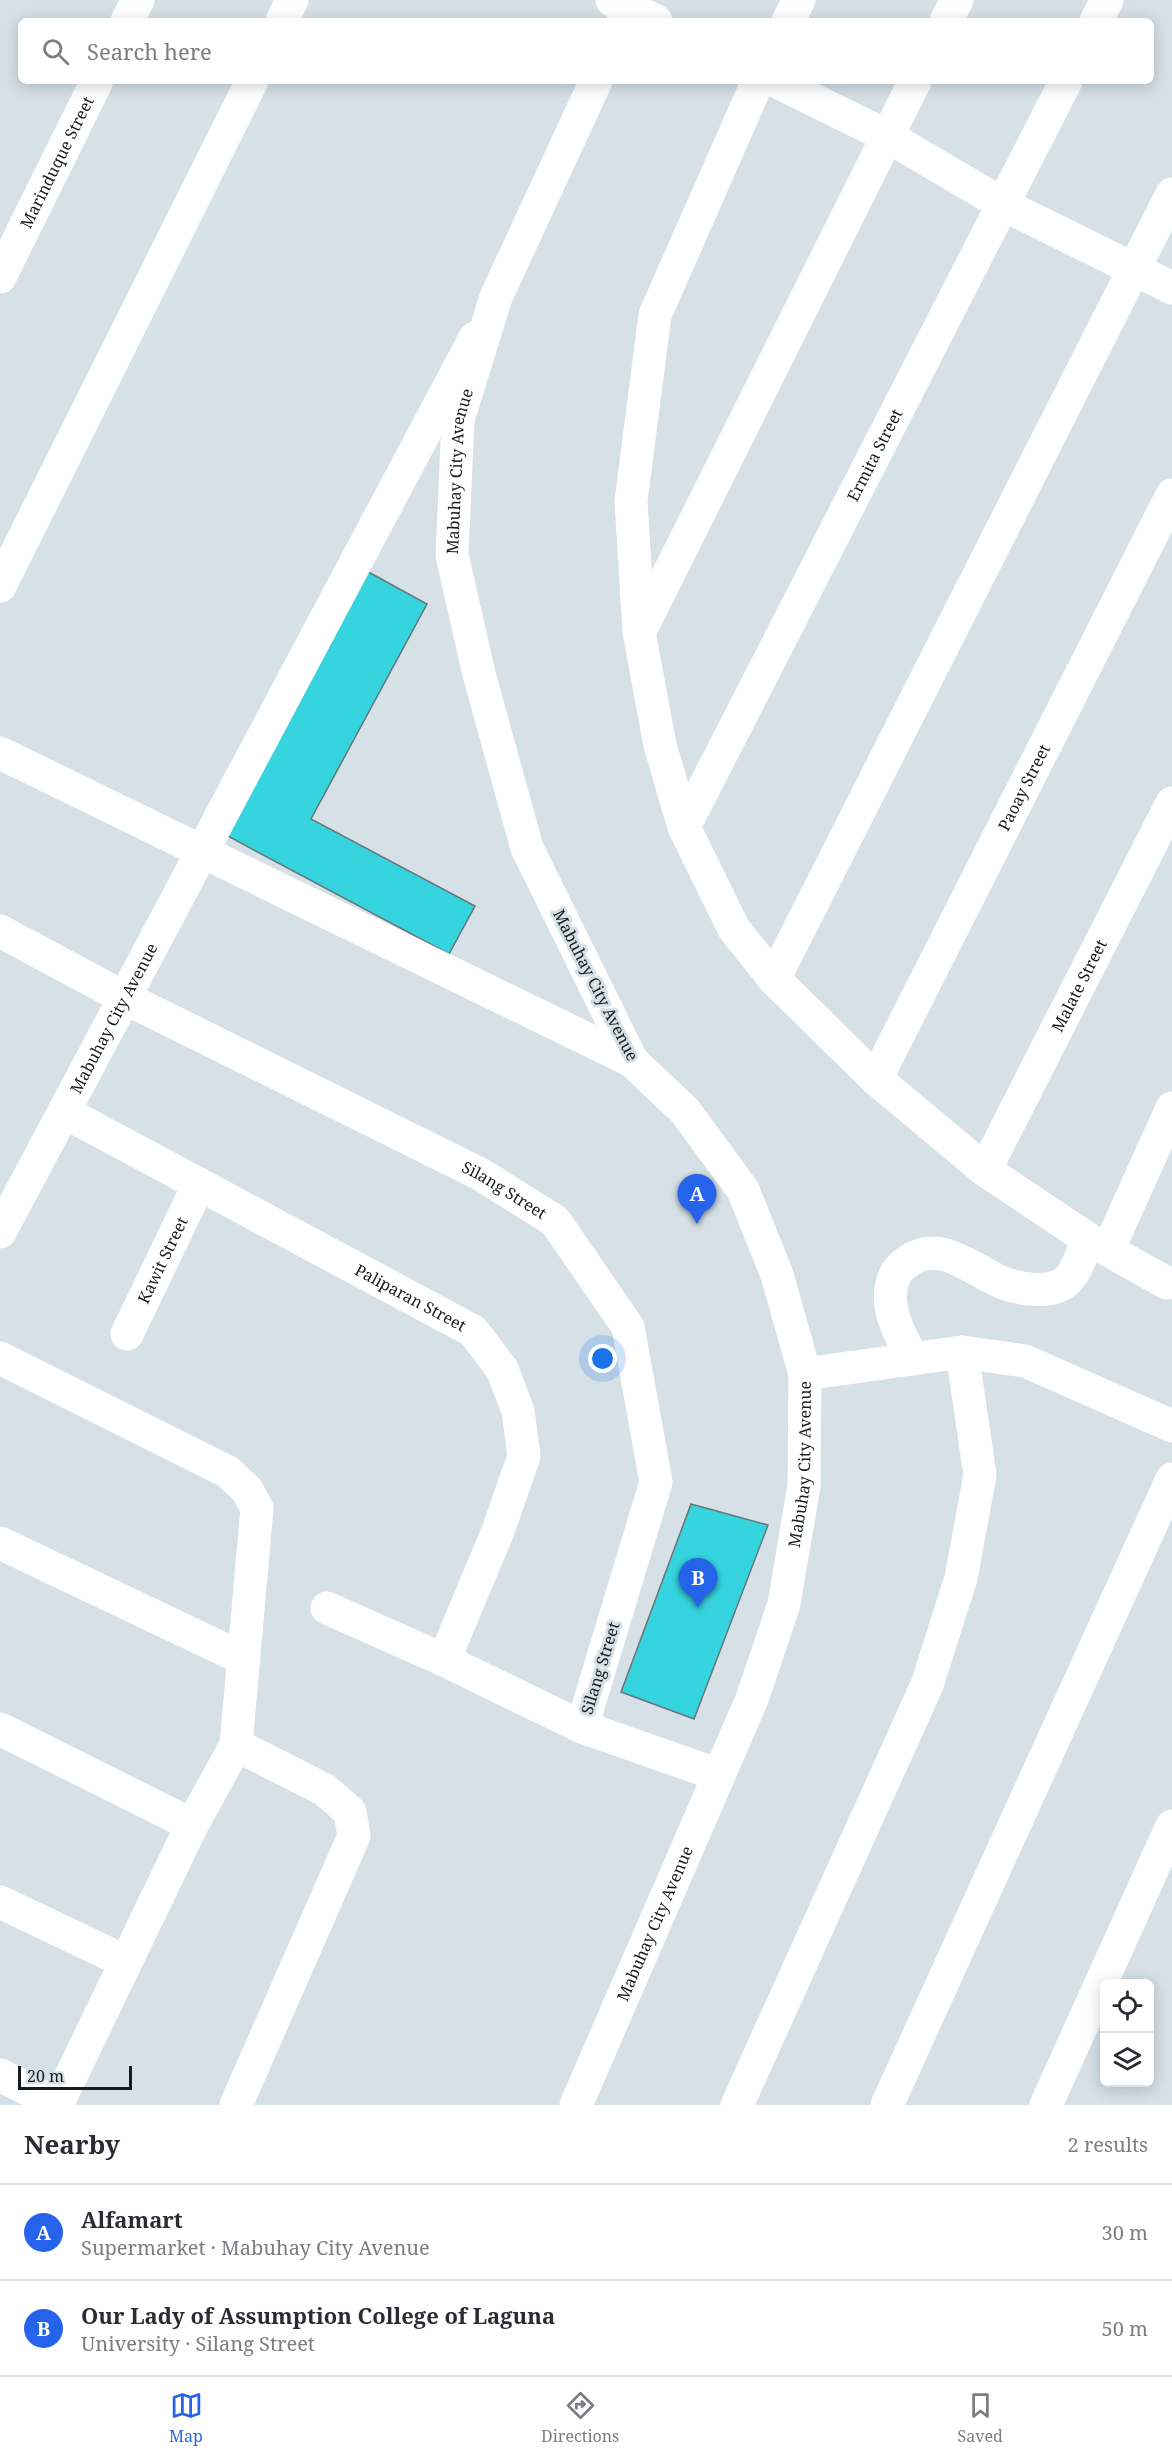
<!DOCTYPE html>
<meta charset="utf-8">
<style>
:root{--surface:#fff;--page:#f2f2f3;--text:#2b2b33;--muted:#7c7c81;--line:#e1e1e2;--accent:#2563eb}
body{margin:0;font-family:"Noto Serif",serif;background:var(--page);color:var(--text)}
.controls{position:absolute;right:18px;bottom:18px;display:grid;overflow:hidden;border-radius:9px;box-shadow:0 3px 15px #0003}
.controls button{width:54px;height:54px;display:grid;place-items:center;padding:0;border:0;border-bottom:2px solid var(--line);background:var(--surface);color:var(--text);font:30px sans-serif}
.scale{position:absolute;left:18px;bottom:15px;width:114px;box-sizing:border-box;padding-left:6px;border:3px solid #171b1d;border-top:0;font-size:16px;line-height:21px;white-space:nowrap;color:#171b1d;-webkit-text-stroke:4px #d5e0e7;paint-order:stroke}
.you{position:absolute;left:603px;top:1359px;width:21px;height:21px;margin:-15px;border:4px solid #fff;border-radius:50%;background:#1a73e8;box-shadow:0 0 0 9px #1a73e833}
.badge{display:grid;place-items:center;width:39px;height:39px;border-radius:50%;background:var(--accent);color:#fff;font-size:20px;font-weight:700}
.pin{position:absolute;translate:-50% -50px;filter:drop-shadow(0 2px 3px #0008)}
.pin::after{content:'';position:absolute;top:32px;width:21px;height:18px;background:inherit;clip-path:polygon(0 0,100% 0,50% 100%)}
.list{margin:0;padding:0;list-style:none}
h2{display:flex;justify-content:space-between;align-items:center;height:78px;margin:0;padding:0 24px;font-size:26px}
h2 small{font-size:20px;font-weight:400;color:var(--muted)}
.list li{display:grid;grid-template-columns:39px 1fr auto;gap:18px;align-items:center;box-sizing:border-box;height:96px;padding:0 24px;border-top:2px solid var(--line)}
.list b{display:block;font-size:22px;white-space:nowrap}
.list p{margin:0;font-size:20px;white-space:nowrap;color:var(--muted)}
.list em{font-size:20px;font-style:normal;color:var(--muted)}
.icon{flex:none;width:33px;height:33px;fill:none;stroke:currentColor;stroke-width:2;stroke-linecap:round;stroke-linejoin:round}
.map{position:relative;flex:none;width:1172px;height:2105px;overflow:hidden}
.search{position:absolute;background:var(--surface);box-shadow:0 3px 15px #0003;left:18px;right:18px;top:18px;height:66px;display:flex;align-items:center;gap:15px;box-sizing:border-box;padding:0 21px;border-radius:9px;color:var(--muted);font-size:22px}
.sheet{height:270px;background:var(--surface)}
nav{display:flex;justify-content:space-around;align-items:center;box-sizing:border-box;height:84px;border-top:2px solid var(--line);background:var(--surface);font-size:16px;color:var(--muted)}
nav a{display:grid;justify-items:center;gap:3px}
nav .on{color:var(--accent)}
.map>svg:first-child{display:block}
.building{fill:#35d4df;stroke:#687576;stroke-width:1.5}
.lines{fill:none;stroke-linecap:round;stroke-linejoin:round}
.minor{stroke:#fff;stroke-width:33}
.tertiary{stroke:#fff;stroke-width:33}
.labels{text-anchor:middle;stroke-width:6;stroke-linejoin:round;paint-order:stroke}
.street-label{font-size:16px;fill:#171b1d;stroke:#d5e0e7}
</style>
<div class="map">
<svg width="1172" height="2105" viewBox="0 0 1172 2105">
<rect width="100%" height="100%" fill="#d5e0e7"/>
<path class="building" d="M363,569L427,604L311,819L475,906L449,954L222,833Z
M691,1504L768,1525L694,1719L621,1692Z"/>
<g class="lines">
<g class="minor">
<path d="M612,0L656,21"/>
<path d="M127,21L138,0"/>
<path d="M282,21L292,0"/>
<path d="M788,21L799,0"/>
<path d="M946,21L957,0"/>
<path d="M1096,21L1107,0"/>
<path d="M758,81L655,315L631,501L639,632L660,745L684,827L734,929L774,979L876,1079L985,1170L1088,1239L1167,1283"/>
<path d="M775,81L887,136L1004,205L1172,288"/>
<path id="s1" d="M0,277L97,81"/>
<path d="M0,586L252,81"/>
<path d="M641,629L915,81"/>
<path d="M0,753L632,1061"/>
<path id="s2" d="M684,827L1066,81"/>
<path id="s3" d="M0,931L125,998L480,1174L555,1221L628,1327L656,1482L582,1727"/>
<path d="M774,979L1172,194"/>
<path id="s4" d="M876,1079L1172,495"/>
<path id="s5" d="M64,1112L473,1331L502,1369L518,1411L524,1456L498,1531L444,1660"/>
<path id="s6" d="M985,1170L1172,803"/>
<path id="s7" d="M0,1232L475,338"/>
<path d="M1108,1250L1172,1108"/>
<path id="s8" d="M127,1334L199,1184"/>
<path d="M0,1358L228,1472L247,1490L257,1508L236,1745"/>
<path d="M913,1359C899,1334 881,1302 896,1273C899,1268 904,1264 909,1261C941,1237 977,1274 1006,1284C1021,1289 1041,1292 1056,1287C1075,1282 1081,1255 1088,1239"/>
<path d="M805,1374L962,1352L1025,1361L1172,1426"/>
<path d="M0,1543L244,1659"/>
<path d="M327,1608L444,1660L582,1727L719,1775"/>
<path d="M0,1729L192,1825"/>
<path d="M0,1902L126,1962"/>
<path d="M0,2075L57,2104"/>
<path d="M57,2105L192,1825L236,1745L325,1790L350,1812L354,1836L236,2105"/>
<path d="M737,2105L927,1685L961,1578L980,1475L962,1352"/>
<path d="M887,2105L1172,1479"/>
<path d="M1046,2105L1172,1826"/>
</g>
<g class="tertiary">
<path d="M623,21L633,0"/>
<path id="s9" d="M576,2105L752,1699L784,1604L804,1486L805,1374L777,1275L743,1190L685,1111L632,1061L527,848L479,674L452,555L458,420L496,297L596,81"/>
</g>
</g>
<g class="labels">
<g class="street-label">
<text dy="6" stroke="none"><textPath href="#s1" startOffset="128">Marinduque Street</textPath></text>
<text dy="6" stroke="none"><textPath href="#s2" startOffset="418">Ermita Street</textPath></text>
<text dy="6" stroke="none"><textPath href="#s9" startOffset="1764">Mabuhay City Avenue</textPath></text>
<text dy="6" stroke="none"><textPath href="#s4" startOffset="327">Paoay Street</textPath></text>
<text transform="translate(596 985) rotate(63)" y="6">Mabuhay City Avenue</text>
<text dy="6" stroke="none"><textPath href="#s6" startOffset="207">Malate Street</textPath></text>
<text dy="6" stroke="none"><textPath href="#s7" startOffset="242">Mabuhay City Avenue</textPath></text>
<text dy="6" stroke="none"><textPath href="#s3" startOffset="567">Silang Street</textPath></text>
<text dy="6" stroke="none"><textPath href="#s8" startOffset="82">Kawit Street</textPath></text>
<text dy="6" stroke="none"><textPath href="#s5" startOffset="393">Paliparan Street</textPath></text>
<text dy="6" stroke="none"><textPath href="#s9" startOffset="684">Mabuhay City Avenue</textPath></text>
<text transform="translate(600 1668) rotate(-73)" y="6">Silang Street</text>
<text dy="6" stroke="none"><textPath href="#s9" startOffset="198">Mabuhay City Avenue</textPath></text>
</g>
</g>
</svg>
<div class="controls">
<button><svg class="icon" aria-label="locate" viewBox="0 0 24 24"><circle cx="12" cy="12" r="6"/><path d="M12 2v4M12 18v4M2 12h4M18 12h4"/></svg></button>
<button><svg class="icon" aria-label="layers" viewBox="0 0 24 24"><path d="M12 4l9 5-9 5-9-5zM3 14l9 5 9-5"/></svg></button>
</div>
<div class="scale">20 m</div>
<div class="you"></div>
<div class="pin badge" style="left:697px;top:1224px">A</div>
<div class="pin badge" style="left:698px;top:1608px">B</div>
<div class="search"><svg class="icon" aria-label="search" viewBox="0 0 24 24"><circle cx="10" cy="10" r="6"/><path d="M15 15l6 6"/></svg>Search here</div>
</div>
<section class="sheet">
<h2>Nearby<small>2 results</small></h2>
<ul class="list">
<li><span class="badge">A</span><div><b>Alfamart</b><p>Supermarket · Mabuhay City Avenue</p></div><em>30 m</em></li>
<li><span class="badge">B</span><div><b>Our Lady of Assumption College of Laguna</b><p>University · Silang Street</p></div><em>50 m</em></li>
</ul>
</section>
<nav>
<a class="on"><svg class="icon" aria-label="map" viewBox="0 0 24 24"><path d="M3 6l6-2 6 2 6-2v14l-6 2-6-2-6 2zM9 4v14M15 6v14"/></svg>Map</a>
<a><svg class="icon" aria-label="directions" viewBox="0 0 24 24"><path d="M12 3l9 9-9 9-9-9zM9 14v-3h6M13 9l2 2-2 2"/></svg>Directions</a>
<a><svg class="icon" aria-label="saved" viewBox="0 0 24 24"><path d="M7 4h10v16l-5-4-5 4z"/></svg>Saved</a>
</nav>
